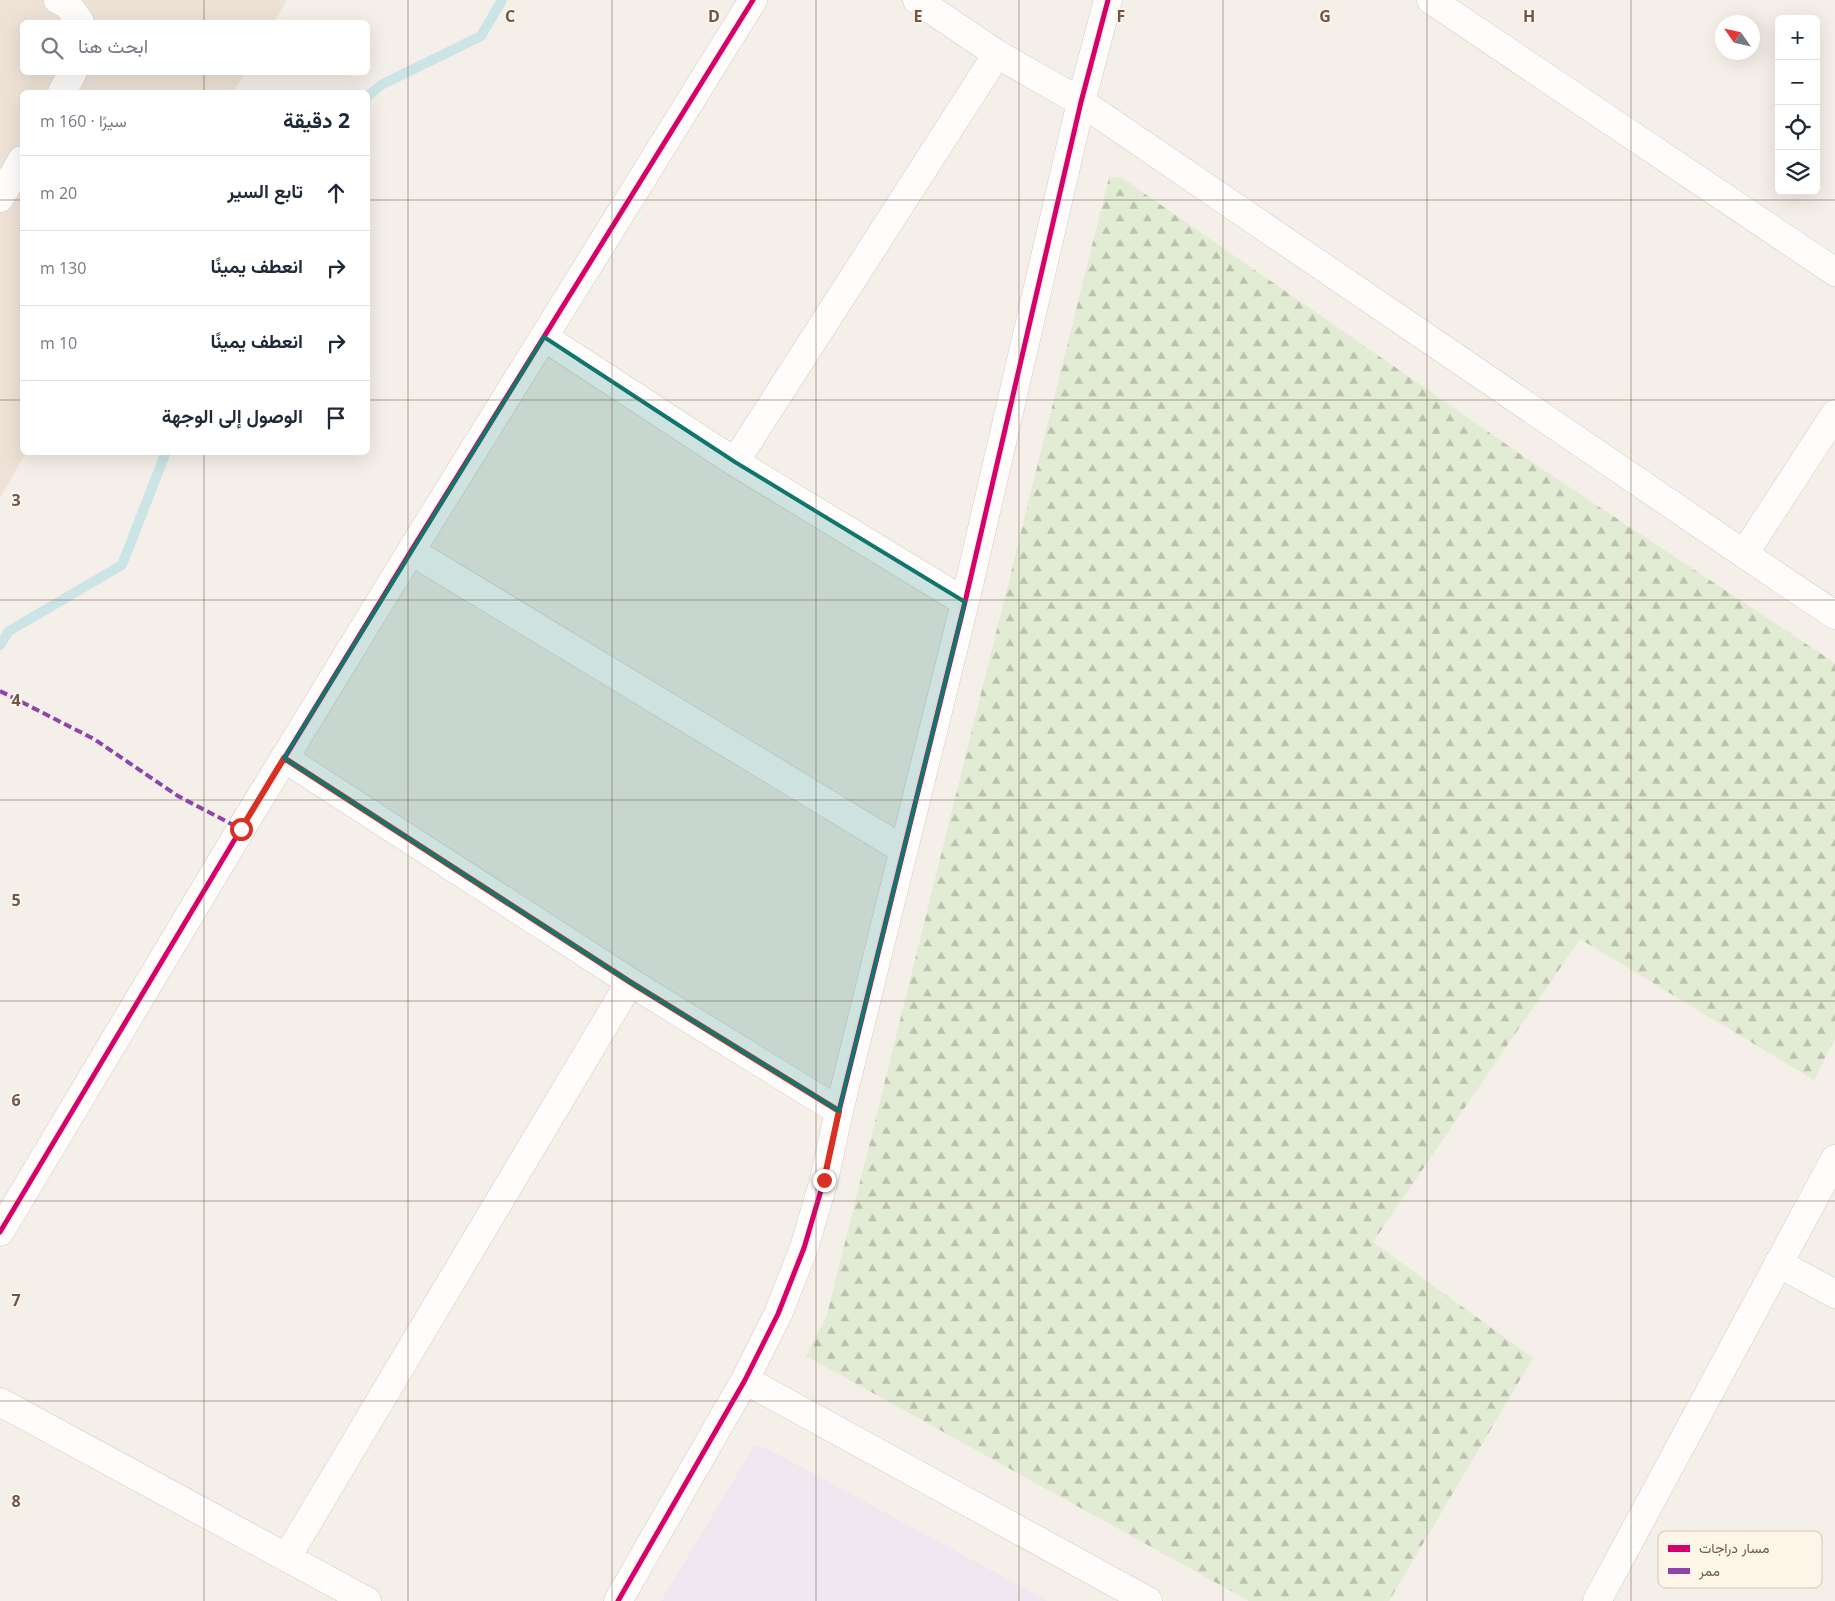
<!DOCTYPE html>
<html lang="ar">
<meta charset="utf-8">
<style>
:root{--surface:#fff;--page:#f6f6f7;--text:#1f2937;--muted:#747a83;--line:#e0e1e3}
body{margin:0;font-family:"Open Sans",Vazirmatn,sans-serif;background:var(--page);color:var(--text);direction:rtl}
.controls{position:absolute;right:15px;top:15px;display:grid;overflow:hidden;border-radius:8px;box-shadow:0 5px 20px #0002}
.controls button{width:45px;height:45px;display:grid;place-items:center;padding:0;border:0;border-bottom:1px solid var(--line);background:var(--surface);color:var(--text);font:25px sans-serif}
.compass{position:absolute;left:1715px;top:15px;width:45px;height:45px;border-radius:50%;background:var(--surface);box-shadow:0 5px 20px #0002;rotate:304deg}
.stop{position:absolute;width:15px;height:15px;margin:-11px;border:4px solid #d93025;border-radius:50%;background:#fff}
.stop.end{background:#d93025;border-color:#fff;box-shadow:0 1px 5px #0008}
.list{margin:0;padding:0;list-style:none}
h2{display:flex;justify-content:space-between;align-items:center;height:65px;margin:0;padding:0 20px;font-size:21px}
h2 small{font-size:16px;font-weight:400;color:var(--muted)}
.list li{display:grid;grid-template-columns:32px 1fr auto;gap:15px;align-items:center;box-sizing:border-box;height:75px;padding:0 20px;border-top:1px solid var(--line)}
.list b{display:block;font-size:19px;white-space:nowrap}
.list em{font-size:16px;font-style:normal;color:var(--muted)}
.icon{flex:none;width:28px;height:28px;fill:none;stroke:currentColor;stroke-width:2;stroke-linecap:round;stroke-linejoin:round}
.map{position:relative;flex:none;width:1835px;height:1601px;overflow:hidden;direction:ltr}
.search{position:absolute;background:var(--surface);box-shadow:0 5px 20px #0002;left:20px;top:20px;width:350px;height:55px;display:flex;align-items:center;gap:12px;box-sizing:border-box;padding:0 18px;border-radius:8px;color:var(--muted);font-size:19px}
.panel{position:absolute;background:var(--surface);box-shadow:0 5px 20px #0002;left:20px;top:90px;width:350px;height:365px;border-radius:8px;direction:rtl}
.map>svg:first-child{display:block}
.residential{fill:#eee2d6}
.education{fill:#f1e7f1}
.forest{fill:url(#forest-firs)}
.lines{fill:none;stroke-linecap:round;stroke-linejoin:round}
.stream{stroke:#cbe4e5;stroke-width:10}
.minor-casing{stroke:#d2cbc4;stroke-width:29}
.minor{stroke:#fefdfc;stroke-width:28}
.quiet{stroke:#8e44ad;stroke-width:4;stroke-dasharray:8 4;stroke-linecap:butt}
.cycleway-casing{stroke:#fef5e9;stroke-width:8}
.cycleway{stroke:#d6006c;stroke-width:5}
.route{stroke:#d93025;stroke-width:6}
.marked{fill:#0f766e;fill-opacity:0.2;stroke:#0f766e;stroke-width:4;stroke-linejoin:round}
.grid{fill:none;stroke:#71574b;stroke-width:1;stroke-opacity:0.55}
.key{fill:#fef5e9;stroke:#d4c6ba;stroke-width:1}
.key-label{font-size:14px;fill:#71574b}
.grid-label{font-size:16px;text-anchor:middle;font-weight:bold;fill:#71574b;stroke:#fef5e9;stroke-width:4;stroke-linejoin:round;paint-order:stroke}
</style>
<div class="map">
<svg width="1835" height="1601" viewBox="0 0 1835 1601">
<defs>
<pattern id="forest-firs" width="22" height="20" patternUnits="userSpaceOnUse" patternTransform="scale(1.25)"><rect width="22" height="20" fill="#e2ebd4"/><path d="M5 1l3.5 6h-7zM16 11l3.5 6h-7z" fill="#bcc1ae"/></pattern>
</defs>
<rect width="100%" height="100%" fill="#f5efe9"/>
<path class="residential" d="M0,0H287L274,22H22V72L245,73L233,92H22V452L26,453L0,498Z"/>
<path class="education" d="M755,1446L766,1448L1048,1601H661L751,1451Z"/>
<path class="forest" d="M1109,177L1122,178L1536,465L1835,663V1038L1814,1080L1580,939L1373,1242L1533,1358L1389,1601H1249L806,1356L827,1315Z"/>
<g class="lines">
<path class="stream" d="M368,96L381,85L481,36L502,0
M0,645L9,631L122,565L166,452"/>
<g class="minor-casing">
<path id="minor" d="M58,0L68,5L80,22
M917,0L997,54L1081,102L1744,554L1835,615
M1431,0L1835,272
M62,92L73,72
M0,198L22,160
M544,337L735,462L965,602
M735,462L997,54
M411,551L904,850
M1744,554L1835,414
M284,758L630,982L839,1111
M0,1232L241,829L411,551L753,0
M1778,1263L1835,1294
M745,1380L1148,1601
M0,1402L367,1601
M287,1557L630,982
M618,1601L745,1380L778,1314L804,1248L824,1180L839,1111L965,602L1081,102L1108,0
M1597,1601L1835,1159"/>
</g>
<use href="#minor" class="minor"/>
<path class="quiet" d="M0,691L94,739L178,796L241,829"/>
<g class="cycleway-casing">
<path id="cycleway" d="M0,1232L241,829L411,551L753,0
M618,1601L745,1380L778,1314L804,1248L824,1180L839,1111L965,602L1081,102L1108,0"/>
</g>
<use href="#cycleway" class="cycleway"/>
</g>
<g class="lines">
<path class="route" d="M241,829L284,758L630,982L839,1111L824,1180"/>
</g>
<path class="marked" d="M544,337L735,462L965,602L839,1111L630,982L284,758Z"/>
<path class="grid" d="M204,0V22M408,0V1601M612,0V1601M816,0V1601M1019,0V1601M1223,0V1601M1427,0V1601M1631,0V1601M204,72V92M0,200H22M368,200H1835M0,400H22M368,400H1835M204,452V1601M0,600H1835M0,800H1835M0,1001H1835M0,1201H1835M0,1401H1835"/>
<rect x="1658" y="1531" width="164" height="57" rx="8" class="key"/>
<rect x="1668" y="1545" width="22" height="7" fill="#d6006c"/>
<rect x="1668" y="1568" width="22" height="6" fill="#8e44ad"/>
<g class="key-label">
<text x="1699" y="1553">مسار دراجات</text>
<text x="1699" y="1576">ممر</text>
</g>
<g class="grid-label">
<text x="510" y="22">C</text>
<text x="714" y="22">D</text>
<text x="918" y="22">E</text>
<text x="1121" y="22">F</text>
<text x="1325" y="22">G</text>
<text x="1529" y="22">H</text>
<text x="16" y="506">3</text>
<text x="16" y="706">4</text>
<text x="16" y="906">5</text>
<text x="16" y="1106">6</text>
<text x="16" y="1306">7</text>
<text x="16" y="1507">8</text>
</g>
</svg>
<div class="controls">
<button>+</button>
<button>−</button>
<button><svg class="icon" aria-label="locate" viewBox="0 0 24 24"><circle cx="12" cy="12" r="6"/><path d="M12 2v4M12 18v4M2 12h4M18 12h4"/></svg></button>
<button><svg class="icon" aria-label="layers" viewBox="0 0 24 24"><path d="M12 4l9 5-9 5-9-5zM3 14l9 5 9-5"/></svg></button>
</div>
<svg class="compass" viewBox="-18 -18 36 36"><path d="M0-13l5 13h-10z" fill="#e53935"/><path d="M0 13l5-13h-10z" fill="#747a83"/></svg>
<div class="stop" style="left:241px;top:829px"></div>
<div class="stop end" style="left:824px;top:1180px"></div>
<div class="search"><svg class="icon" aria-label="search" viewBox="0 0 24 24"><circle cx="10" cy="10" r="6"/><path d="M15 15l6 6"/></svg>ابحث هنا</div>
<section class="panel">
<h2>2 دقيقة<small>سيرًا · 160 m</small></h2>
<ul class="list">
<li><svg class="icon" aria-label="ahead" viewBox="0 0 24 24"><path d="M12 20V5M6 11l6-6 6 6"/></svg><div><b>تابع السير</b></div><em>20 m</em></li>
<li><svg class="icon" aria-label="right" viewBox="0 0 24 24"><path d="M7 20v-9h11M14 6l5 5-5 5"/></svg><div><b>انعطف يمينًا</b></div><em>130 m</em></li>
<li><svg class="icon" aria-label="right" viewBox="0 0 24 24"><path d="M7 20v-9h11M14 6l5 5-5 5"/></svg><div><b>انعطف يمينًا</b></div><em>10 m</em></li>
<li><svg class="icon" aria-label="arrive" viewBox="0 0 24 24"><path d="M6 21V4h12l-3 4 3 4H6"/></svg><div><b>الوصول إلى الوجهة</b></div></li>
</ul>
</section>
</div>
